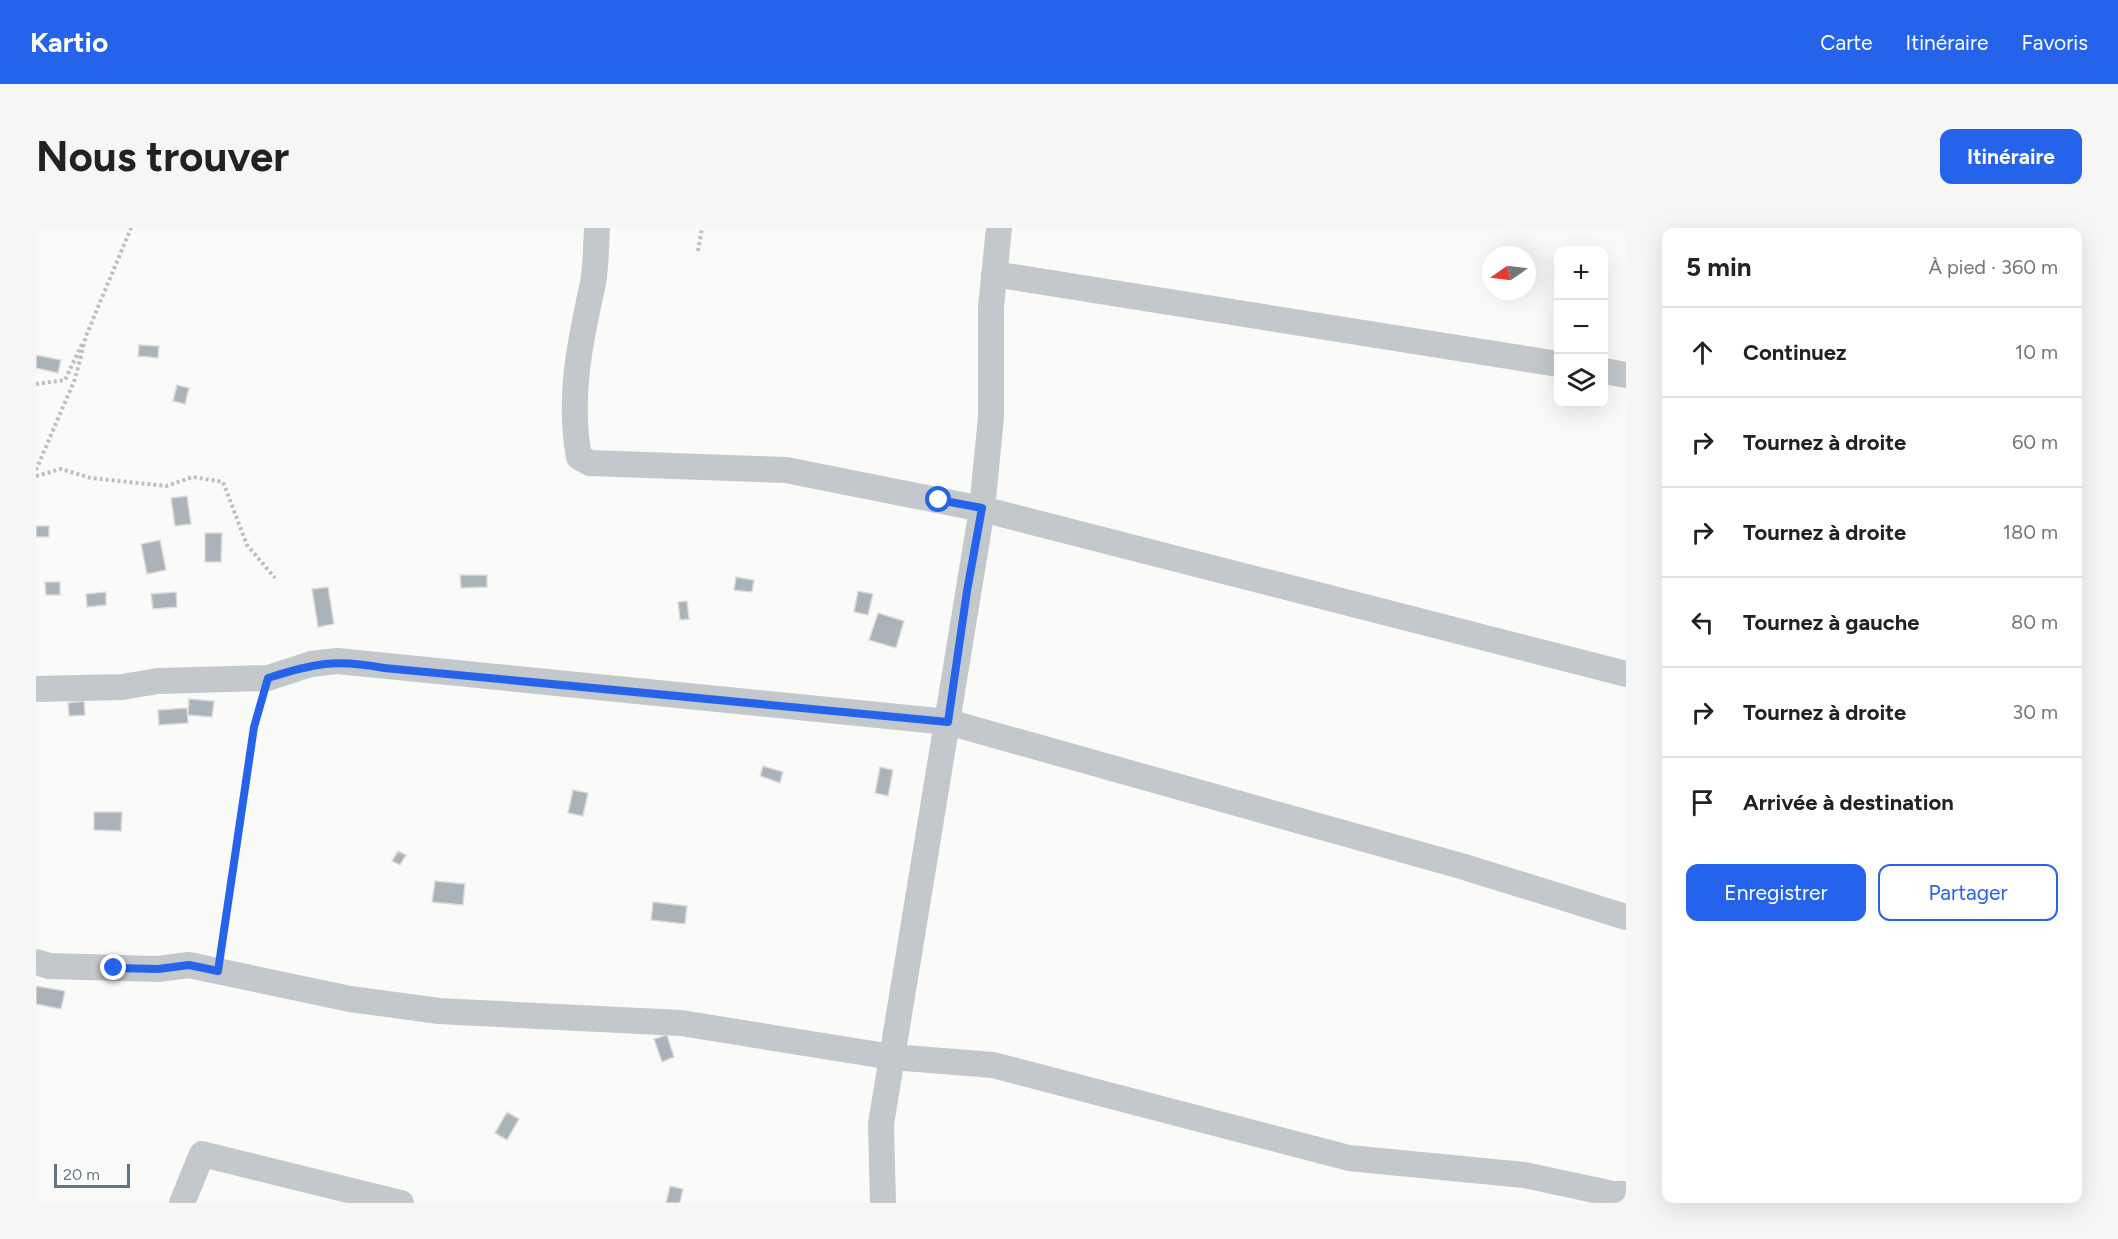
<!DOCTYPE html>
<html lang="fr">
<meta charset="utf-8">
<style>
:root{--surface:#fff;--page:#f6f6f6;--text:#222;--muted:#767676;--line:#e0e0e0;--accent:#2563eb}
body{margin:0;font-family:Figtree,sans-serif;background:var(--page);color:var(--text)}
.controls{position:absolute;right:18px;top:18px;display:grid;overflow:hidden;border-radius:12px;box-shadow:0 6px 24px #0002}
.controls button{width:54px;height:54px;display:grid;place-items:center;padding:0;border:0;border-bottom:2px solid var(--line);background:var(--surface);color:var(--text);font:30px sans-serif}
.compass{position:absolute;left:1446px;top:18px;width:54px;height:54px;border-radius:50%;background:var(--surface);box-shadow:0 6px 24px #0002;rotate:256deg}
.scale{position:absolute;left:18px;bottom:15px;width:76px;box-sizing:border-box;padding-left:6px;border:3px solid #657683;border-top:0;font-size:16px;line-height:21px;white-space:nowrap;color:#657683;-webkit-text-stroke:4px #fff;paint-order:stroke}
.stop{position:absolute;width:18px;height:18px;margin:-14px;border:4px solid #2563eb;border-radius:50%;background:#fff}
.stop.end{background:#2563eb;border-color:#fff;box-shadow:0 2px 6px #0008}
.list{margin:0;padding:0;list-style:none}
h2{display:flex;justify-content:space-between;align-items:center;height:78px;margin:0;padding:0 24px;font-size:26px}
h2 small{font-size:20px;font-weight:400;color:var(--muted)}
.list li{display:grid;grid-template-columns:39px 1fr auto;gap:18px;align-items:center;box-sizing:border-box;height:90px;padding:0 24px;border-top:2px solid var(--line)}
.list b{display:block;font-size:22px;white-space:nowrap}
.list em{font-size:20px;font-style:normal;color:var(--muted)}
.actions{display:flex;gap:12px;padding:18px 24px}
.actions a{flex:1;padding:14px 0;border:2px solid var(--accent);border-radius:12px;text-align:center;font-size:21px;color:var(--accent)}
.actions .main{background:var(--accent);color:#fff}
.icon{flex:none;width:33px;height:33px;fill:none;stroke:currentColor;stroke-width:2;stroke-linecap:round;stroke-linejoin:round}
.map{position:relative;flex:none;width:1590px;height:975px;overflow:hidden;border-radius:12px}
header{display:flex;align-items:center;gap:36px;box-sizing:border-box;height:84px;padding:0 30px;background:var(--accent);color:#fff}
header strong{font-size:28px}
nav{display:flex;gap:33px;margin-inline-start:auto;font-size:21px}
.intro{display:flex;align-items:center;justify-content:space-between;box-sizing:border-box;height:144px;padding:0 36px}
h1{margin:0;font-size:42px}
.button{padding:15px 27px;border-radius:12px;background:var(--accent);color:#fff;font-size:21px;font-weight:700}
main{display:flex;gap:36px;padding:0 36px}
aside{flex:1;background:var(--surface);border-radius:12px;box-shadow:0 6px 24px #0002}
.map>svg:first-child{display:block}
.building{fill:#aab3b9;stroke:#dcdcda;stroke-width:1.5}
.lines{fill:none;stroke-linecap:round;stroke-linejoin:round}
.path{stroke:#bbbfc2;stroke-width:4;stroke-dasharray:3 3;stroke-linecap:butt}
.minor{stroke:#c3c8cc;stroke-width:26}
.route{stroke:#2563eb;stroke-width:8}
</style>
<header>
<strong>Kartio</strong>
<nav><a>Carte</a><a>Itinéraire</a><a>Favoris</a></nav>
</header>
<div class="intro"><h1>Nous trouver</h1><a class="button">Itinéraire</a></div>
<main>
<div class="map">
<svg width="1590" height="975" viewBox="0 0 1590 975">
<rect width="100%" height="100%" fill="#fafaf8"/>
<path class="building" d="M103,117L123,118L122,130L102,128Z
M0,127L25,132L22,145L0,140Z
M141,157L153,160L149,176L137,173Z
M151,268L155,296L139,298L135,270Z
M0,298H13V309H0Z
M169,305H186L185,334H169Z
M124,312L130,342L111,346L105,316Z
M424,347H451V359L425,360Z
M700,349L718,352L716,364L698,362Z
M9,354H24V367H10Z
M292,359L298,396L282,399L276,361Z
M822,363L837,366L832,387L818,384Z
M70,364V377L51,379L50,366Z
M140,364L141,379L117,381L115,366Z
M651,373L653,391L644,392L642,374Z
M842,385L868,393L860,420L833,412Z
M153,471L178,473L176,489L152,487Z
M48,473L49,487L33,488L32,475Z
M151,480L152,495L123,497L122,482Z
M727,538L747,544L744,555L724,548Z
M844,539L857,542L852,568L839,565Z
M537,562L552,565L547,588L532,585Z
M58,584H86L85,603L58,602Z
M362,623L370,627L364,637L356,633Z
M399,653L429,656L427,677L396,674Z
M617,674L651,678L649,696L615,692Z
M0,758L29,763L25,781L0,776Z
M631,807L638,829L626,834L618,811Z
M471,884L483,891L471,912L459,905Z
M634,958L647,961L644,975H630Z"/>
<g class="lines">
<path class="path" d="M662,23L666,0
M0,156L29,152L46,116
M0,242L39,151L50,108L95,0
M0,248L25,241L55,250L130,258L157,249L187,254L211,317L239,350
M185,718L218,499L225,474"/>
<path class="minor" d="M561,0C560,18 560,38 557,55C544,114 532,169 543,229L554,235L750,242L946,281L1590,446
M958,46L1522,136
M1568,143L1590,147
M0,461L86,459L122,453L232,450L275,436L301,433L912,494L1425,638L1590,689
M0,734L13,738L122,741L153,737L314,771L403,783L645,795L856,829L946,281L955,189V79L963,0
M146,975L166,926L365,975
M847,975L845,896L856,829L957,837L1313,930L1488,947L1577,966H1590"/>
</g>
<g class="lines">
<path class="route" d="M78,740L122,741L153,737L182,743L218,499L232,450C279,435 299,431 348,440L912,494L931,363L946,280L903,272"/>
</g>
</svg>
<div class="controls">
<button>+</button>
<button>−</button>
<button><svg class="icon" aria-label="layers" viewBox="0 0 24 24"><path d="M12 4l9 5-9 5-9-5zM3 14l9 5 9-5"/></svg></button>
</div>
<svg class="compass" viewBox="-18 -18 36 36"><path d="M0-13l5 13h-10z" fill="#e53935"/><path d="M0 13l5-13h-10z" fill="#767676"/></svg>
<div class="scale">20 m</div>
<div class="stop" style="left:903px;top:272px"></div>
<div class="stop end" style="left:78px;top:740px"></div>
</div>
<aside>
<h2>5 min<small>À pied · 360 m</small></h2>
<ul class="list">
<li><svg class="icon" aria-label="ahead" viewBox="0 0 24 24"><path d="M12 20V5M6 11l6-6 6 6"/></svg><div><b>Continuez</b></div><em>10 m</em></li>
<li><svg class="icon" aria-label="right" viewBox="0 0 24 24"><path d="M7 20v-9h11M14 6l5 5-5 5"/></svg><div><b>Tournez à droite</b></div><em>60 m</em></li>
<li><svg class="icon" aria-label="right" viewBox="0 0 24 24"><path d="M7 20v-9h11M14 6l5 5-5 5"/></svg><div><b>Tournez à droite</b></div><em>180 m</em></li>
<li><svg class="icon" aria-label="left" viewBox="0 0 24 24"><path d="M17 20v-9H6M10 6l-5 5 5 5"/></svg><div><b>Tournez à gauche</b></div><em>80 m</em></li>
<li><svg class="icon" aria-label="right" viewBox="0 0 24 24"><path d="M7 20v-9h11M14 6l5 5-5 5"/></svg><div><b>Tournez à droite</b></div><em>30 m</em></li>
<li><svg class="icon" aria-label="arrive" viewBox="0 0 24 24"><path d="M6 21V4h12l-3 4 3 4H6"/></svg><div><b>Arrivée à destination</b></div></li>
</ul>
<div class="actions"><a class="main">Enregistrer</a><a>Partager</a></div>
</aside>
</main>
